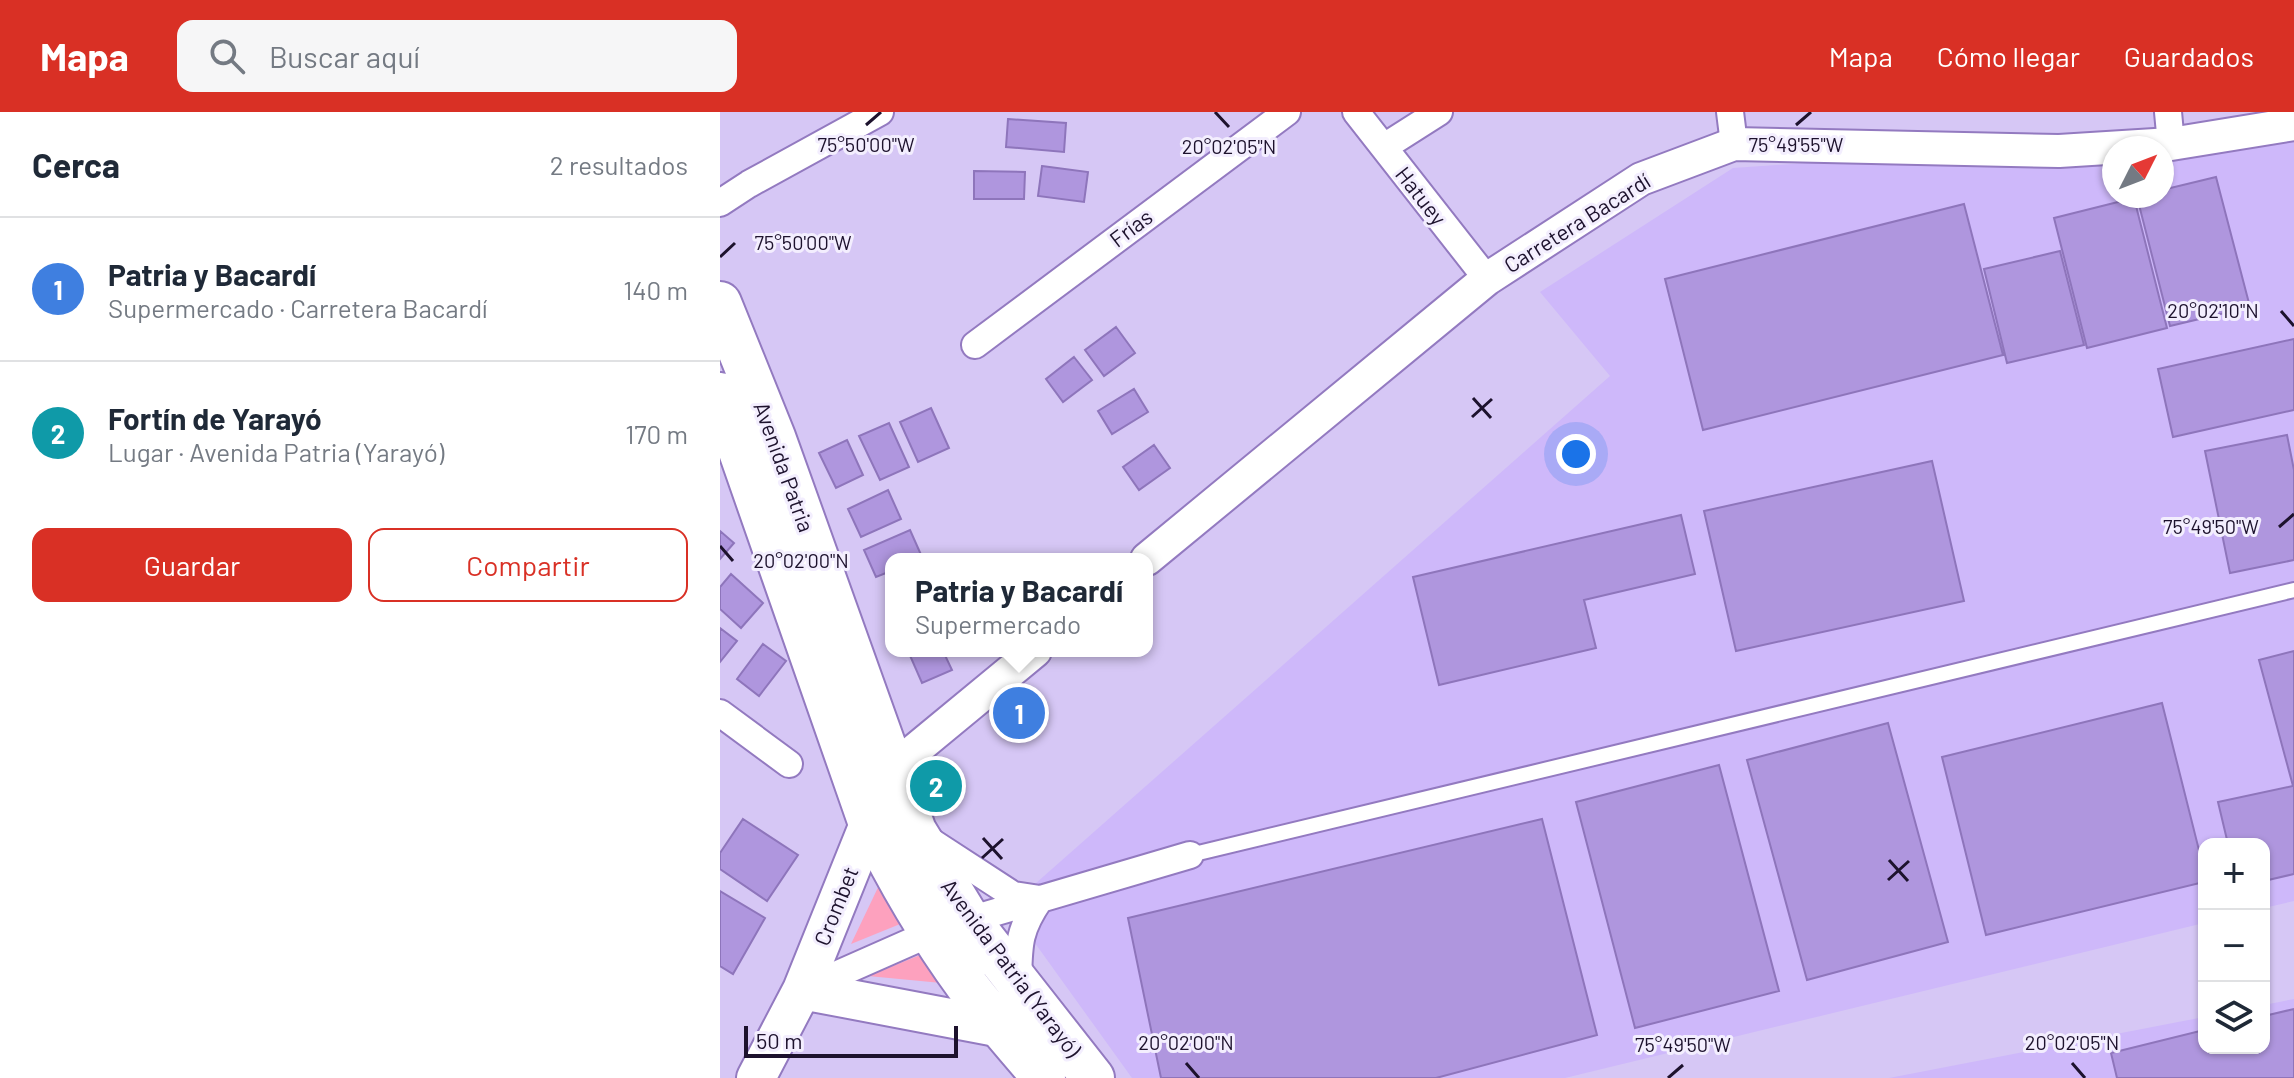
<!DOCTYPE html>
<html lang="es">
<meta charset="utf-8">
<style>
:root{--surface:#fff;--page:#f6f6f7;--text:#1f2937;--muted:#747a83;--line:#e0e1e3;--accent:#d93025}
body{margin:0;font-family:Barlow,sans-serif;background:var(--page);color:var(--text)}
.controls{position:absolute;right:24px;bottom:24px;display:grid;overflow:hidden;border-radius:16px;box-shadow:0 2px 6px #0004}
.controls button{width:72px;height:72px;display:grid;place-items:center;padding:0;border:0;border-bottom:2px solid var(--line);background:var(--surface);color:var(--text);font:40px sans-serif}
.compass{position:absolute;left:1382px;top:24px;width:72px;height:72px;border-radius:50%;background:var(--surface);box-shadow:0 2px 6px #0004;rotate:48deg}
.scale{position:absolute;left:24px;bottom:20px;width:214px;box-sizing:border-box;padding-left:8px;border:4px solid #1d122d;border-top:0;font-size:22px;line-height:28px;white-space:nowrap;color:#1d122d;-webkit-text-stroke:6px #f3eefe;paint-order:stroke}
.you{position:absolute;left:856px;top:342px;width:28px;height:28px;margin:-20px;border:6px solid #fff;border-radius:50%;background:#1a73e8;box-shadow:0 0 0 12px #1a73e833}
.badge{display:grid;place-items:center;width:52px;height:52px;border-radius:50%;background:var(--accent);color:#fff;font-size:26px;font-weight:700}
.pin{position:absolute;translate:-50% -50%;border:4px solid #fff;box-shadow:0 2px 8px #0006}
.popup{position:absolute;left:165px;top:441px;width:268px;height:104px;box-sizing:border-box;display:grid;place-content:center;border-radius:16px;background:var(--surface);filter:drop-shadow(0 2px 6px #0005);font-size:26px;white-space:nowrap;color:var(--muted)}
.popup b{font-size:30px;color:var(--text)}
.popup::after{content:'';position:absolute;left:50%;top:100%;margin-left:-16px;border:16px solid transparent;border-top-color:var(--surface)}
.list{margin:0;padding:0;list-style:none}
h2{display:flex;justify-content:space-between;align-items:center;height:104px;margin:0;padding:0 32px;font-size:34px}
h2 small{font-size:26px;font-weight:400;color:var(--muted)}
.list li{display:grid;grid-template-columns:52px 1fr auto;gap:24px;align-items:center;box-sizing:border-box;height:144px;padding:0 32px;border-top:2px solid var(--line)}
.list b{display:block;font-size:30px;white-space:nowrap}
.list p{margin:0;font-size:26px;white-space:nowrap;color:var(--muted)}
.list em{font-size:26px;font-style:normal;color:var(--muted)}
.actions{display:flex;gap:16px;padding:24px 32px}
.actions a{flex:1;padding:18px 0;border:2px solid var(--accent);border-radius:16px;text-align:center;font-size:28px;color:var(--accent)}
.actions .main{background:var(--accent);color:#fff}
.icon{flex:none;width:44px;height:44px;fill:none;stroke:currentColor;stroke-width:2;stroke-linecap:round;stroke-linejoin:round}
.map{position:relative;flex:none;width:1574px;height:966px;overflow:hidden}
header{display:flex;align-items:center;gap:48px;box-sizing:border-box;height:112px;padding:0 40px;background:var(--accent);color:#fff}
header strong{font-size:38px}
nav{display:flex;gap:44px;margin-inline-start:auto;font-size:28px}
.search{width:560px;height:72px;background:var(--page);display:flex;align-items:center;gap:20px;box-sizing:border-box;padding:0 28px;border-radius:16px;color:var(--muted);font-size:30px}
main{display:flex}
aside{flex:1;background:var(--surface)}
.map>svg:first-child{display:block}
.built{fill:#ceb8fa;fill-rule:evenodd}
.green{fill:#fda1be}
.building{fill:#af96de;stroke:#8e75bb;stroke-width:2}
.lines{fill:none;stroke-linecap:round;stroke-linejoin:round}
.service-casing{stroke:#937ac0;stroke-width:18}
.minor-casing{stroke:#937ac0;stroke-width:30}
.tertiary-casing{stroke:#937ac0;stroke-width:36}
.secondary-casing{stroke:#937ac0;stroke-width:42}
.primary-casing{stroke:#937ac0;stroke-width:46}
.service{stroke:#fff;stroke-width:14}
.minor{stroke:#fff;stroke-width:26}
.tertiary{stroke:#fff;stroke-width:32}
.secondary{stroke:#fff;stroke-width:38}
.primary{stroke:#fff;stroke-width:42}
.ticks{fill:none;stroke:#1d122d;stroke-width:3}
.labels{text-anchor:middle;stroke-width:6;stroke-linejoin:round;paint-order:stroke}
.street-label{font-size:22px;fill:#1d122d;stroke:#f3eefe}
.ticks-label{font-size:20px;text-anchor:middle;fill:#1d122d;stroke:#f3eefe;stroke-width:6;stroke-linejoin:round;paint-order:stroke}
</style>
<header>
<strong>Mapa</strong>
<div class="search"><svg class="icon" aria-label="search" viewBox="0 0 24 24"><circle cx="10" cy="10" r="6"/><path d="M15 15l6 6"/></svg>Buscar aquí</div>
<nav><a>Mapa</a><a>Cómo llegar</a><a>Guardados</a></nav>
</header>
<main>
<aside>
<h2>Cerca<small>2 resultados</small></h2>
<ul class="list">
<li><span class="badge" style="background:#3f7fe0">1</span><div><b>Patria y Bacardí</b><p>Supermercado · Carretera Bacardí</p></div><em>140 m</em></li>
<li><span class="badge" style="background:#0f9aa8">2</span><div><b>Fortín de Yarayó</b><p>Lugar · Avenida Patria (Yarayó)</p></div><em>170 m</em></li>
</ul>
<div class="actions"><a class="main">Guardar</a><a>Compartir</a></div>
</aside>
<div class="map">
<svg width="1574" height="966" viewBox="0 0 1574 966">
<rect width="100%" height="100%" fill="#d6c7f5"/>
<path class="built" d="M1574,18V789L1544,796V732H1484V811L845,966H412L289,795L890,264L820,180L1013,56ZM1394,36H1442V84H1394Z
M1574,887V966H1169L1484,905V936H1544V893Z"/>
<path class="green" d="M163,765L190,808L131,832Z
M210,839L232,872L148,864Z"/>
<path class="building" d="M288,7L346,11L344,40L286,35Z
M322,54L368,60L364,90L318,84Z
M254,59L305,60L304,87H254Z
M1496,65L1530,195L1450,214L1417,85L1442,84V78Z
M1414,86L1447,216L1367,236L1334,106Z
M1244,92L1283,243L983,318L945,167Z
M1340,139L1364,233L1287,251L1264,157Z
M396,215L415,241L384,264L365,238Z
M1574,227V298L1453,325L1438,257Z
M354,245L372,268L343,290L326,267Z
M414,277L428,300L392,322L378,299Z
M211,296L229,336L198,350L180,310Z
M169,311L189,355L160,368L139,324Z
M1567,323L1574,358V448L1510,461L1485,339Z
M127,328L143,363L116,376L99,341Z
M434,333L450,356L419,378L403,355Z
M1212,349L1244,489L1016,539L984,399Z
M168,378L181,407L141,425L128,397Z
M961,403L975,462L864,488L876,536L719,573L693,465Z
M190,418L202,445L196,447H171V459L156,465L144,438Z
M0,419L14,431L0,447Z
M11,462L43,491L21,516L0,497V475Z
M0,516L17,529L0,550Z
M43,532L66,549L39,584L17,567Z
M188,539H223L232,558L202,571Z
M1574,539V762L1544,769V732H1508L1498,690L1573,674L1539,548Z
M1442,591L1484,758V770L1266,823L1222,645Z
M1168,611L1228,830L1087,868L1027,648Z
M999,653L1059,879L915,916L856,690Z
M23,707L78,743L47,789L0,757V741Z
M822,707L877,923L716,966H441L408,806Z
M0,779L45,806L13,862L0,854Z
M1574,897V966H1397L1391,941L1484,918V936H1544V904Z"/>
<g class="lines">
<g class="service-casing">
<path id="service" d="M470,743L1574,478"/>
</g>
<g class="minor-casing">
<path id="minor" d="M636,0L767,167
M1010,0L1014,32
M1448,0L1451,32
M664,35L719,0
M0,91L29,72L160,0
M255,233L567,0
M0,601L69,652
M207,727L293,783L320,787C297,820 299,835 298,873
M82,878L211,821L249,808L470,743"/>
</g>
<g class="tertiary-casing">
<path id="tertiary" d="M427,447L767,167L921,67L1014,32L1339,39L1451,32L1574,12
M172,657L315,539"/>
</g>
<g class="secondary-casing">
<path id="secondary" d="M82,878L282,916
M36,966L82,878L159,687"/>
</g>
<g class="primary-casing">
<path id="primary" d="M0,191L54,325L195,719L249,808L373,966
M0,282L149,709C177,767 210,823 248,875C272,906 298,936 324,966"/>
</g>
<use href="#service" class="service"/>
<use href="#minor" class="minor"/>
<use href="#tertiary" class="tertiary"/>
<use href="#secondary" class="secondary"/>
<use href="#primary" class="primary"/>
</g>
<path class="ticks" d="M495,0L509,15M146,13L161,0M1076,13L1091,0M0,145L15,131M1561,199L1574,214M753,286L771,306M752,305L772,287M1559,415L1574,402M0,434L13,449M263,726L282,747M262,746L283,727M1169,748L1188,769M1168,768L1189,749M466,951L479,966M1352,951L1365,966M948,966L963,953"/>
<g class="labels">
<g class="street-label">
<text transform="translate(701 84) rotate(52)" y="8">Hatuey</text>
<text transform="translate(857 111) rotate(-32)" y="8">Carretera Bacardí</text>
<text transform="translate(411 116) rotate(-37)" y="8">Frías</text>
<text transform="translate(64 355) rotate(70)" y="8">Avenida Patria</text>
<text transform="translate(116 794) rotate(-68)" y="8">Crombet</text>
<text transform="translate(291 856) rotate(53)" y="8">Avenida Patria (Yarayó)</text>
</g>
</g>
<g class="ticks-label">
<text x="146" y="40">75°50'00"W</text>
<text x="1076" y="40">75°49'55"W</text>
<text x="509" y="42">20°02'05"N</text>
<text x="83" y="138">75°50'00"W</text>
<text x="1493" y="206">20°02'10"N</text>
<text x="1491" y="422">75°49'50"W</text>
<text x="81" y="456">20°02'00"N</text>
<text x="466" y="938">20°02'00"N</text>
<text x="1352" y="938">20°02'05"N</text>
<text x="963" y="940">75°49'50"W</text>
</g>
</svg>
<div class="controls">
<button>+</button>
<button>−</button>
<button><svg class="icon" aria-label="layers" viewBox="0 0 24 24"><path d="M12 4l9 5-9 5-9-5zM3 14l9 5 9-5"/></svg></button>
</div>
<svg class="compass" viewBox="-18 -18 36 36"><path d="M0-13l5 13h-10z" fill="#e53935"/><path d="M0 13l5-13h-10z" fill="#747a83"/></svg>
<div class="scale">50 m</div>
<div class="you"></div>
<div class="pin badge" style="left:299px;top:601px;background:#3f7fe0">1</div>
<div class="popup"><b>Patria y Bacardí</b>Supermercado</div>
<div class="pin badge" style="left:216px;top:674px;background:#0f9aa8">2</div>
</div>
</main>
